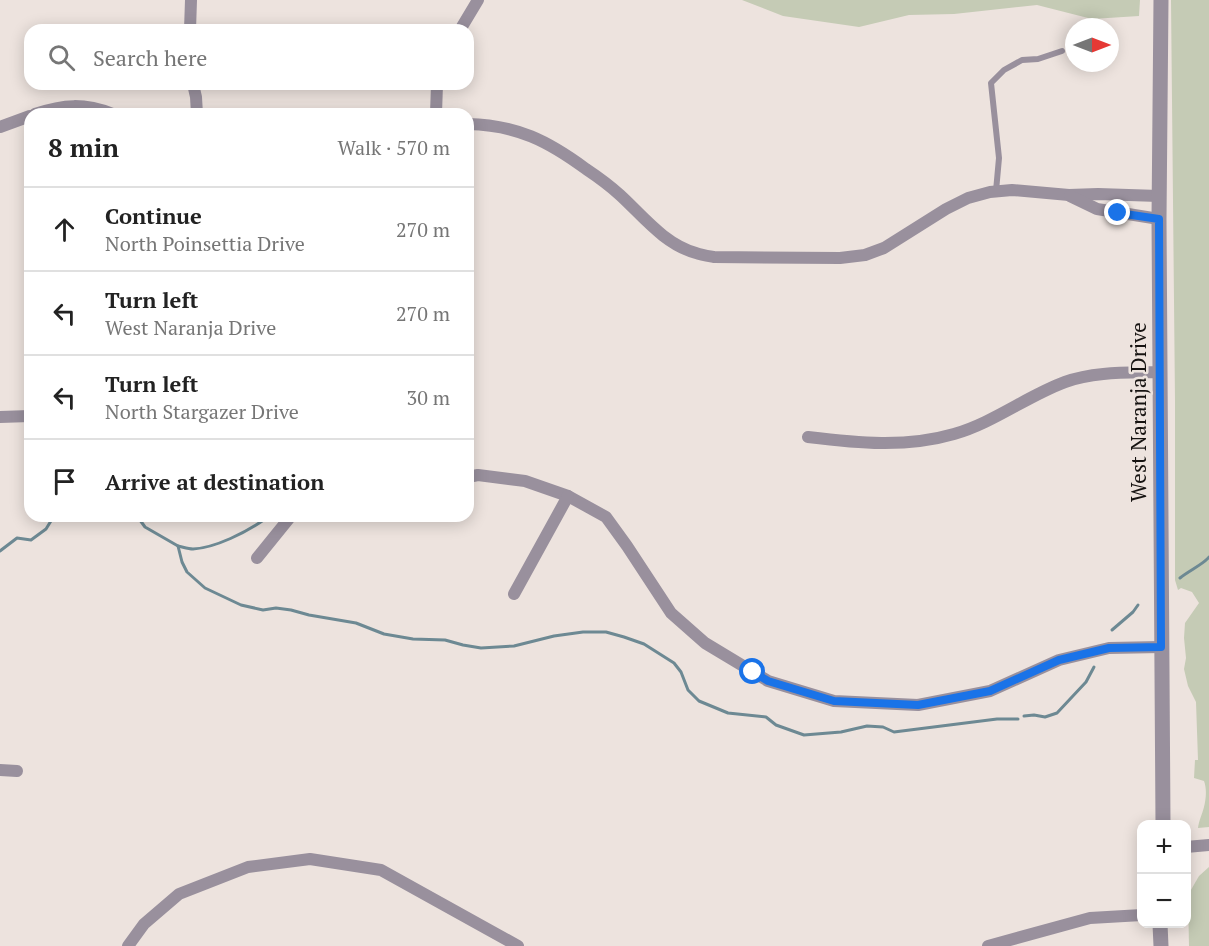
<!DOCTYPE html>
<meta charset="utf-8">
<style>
:root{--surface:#fff;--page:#f2f2f2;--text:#222;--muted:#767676;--line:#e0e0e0}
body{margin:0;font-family:"PT Serif",serif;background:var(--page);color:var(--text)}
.controls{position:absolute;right:18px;bottom:18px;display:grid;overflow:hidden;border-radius:12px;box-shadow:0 3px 15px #0003}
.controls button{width:54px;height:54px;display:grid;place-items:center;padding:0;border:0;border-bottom:2px solid var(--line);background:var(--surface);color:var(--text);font:30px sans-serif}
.compass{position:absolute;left:1065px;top:18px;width:54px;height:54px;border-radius:50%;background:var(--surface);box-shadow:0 3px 15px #0003;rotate:90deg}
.stop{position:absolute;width:18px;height:18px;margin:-14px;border:4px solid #1a73e8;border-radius:50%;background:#fff}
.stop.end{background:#1a73e8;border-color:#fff;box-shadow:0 2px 6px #0008}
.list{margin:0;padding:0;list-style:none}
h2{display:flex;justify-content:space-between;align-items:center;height:78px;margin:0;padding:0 24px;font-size:26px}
h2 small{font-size:20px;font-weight:400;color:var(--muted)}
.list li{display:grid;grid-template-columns:39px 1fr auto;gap:18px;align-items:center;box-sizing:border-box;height:84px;padding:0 24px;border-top:2px solid var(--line)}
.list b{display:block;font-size:22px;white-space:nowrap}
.list p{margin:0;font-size:20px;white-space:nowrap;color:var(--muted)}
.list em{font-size:20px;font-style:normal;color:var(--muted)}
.icon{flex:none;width:33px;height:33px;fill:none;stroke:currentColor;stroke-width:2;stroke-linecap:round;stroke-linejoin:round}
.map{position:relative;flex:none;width:1209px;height:946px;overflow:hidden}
.search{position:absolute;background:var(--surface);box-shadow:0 3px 15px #0003;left:24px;top:24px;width:450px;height:66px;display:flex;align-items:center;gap:15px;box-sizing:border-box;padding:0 21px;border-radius:18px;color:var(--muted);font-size:22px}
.panel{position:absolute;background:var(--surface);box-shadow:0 3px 15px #0003;left:24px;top:108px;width:450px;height:414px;border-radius:18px}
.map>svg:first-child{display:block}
</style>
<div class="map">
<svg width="1209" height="946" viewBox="0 0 1209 946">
<rect width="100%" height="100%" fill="#ede3de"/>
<g fill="#c5cbb5">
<polygon points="742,0 1140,0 1139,16 1092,19 1037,5 954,14 909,15 859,27 783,16"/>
<path d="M1171 0H1209V827L1198 828C1199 820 1202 815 1204 807 1206 799 1207 789 1204 781L1194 778 1195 760H1198L1196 702 1188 686 1184 669 1186 658 1184 638 1185 623 1199 603 1192 592 1181 588 1178 590 1175 580V401Z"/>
<polygon points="1209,867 1209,946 1189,946 1188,895 1199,876"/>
</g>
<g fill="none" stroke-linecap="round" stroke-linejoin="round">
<g stroke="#6d8993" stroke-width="3">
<polyline points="137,516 145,527 178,546 182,562 187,572 205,588 241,605 263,610 276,608 291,610 309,615 356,623 384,634 413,639 445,640 463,645 481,648 514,646 554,636 583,632 606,632 624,637 644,644 674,663 681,672 688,690 699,701 728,713 766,717 776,725 804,735 841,732 867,726 883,727 894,732 997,719 1018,719"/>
<path d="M178 546C183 547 188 549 193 549 215 548 247 532 265 519"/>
<polyline points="0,551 17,538 31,540 46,529 54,516"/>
<path d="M1180 578C1188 571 1204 564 1209 557"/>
<polyline points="1112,630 1133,612 1138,605"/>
<polyline points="1024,716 1034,715 1045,717 1057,713 1086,682 1094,667"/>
</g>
<polyline stroke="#99909d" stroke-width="6" points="996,191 999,158 991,83 1004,70 1022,60 1038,59 1062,51"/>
<g stroke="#99909d" stroke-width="12">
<polyline points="190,30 191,0"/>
<polyline points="460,30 478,0"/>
<polyline points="193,84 196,97 197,114"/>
<path d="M35 114C64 104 84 103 113 114"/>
<polyline points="436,114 437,84"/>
<path d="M468 124C517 125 548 141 586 169 598 177 609 185 620 195 643 216 664 244 696 253 701 255 708 256 714 257L840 258 865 255 884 248 946 209 968 198 990 192 1012 190 1069 195 1098 194 1159 196"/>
<polyline points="0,127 30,116"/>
<polyline points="1070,196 1097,209 1159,219"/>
<polyline points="0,417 30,416"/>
<path d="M808 437C857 443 906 448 954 434 993 423 1027 396 1065 382 1095 371 1130 373 1161 372"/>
<polyline points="468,477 478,475 525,481 568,496 606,517 627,546 671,613 705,643 768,681 834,701 918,705 990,691 1059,660 1109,648 1161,647"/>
<polyline points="257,558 291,516"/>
<polyline points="514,594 568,496"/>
<polyline points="0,770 17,771"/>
<polyline points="1186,847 1209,845"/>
<polyline points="128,946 144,924 179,894 248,867 310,859 381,870 518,946"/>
<polyline points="988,946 1090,918 1142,915"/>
</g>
<g stroke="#99909d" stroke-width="15">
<polyline points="1161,0 1159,219 1163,824"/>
<polyline points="1160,924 1161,946"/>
</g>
</g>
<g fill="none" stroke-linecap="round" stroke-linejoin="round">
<polyline stroke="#1a73e8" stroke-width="8" points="753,672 768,681 834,701 918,705 990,691 1059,660 1109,648 1161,647 1159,219 1118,213"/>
</g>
<g text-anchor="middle" stroke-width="5" stroke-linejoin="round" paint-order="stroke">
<g font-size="21" fill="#161311" stroke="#ede3de">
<text transform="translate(1139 412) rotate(-90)" y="7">West Naranja Drive</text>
</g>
</g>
</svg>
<div class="controls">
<button>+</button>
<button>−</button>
</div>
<svg class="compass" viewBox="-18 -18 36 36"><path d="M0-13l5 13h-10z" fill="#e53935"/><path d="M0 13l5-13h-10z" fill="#767676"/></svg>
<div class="stop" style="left:753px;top:672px"></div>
<div class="stop end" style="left:1118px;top:213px"></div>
<div class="search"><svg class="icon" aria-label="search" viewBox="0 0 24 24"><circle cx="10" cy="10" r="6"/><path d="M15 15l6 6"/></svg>Search here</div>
<section class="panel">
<h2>8 min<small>Walk · 570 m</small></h2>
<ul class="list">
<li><svg class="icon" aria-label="ahead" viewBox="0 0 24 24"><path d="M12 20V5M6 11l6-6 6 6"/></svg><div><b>Continue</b><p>North Poinsettia Drive</p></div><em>270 m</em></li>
<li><svg class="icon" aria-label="left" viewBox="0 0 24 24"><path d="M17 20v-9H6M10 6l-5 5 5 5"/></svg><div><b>Turn left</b><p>West Naranja Drive</p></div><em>270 m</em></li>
<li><svg class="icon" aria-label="left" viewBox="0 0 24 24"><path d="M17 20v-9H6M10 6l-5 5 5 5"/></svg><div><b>Turn left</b><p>North Stargazer Drive</p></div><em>30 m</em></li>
<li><svg class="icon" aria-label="arrive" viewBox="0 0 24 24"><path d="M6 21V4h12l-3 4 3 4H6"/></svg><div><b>Arrive at destination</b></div></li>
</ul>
</section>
</div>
